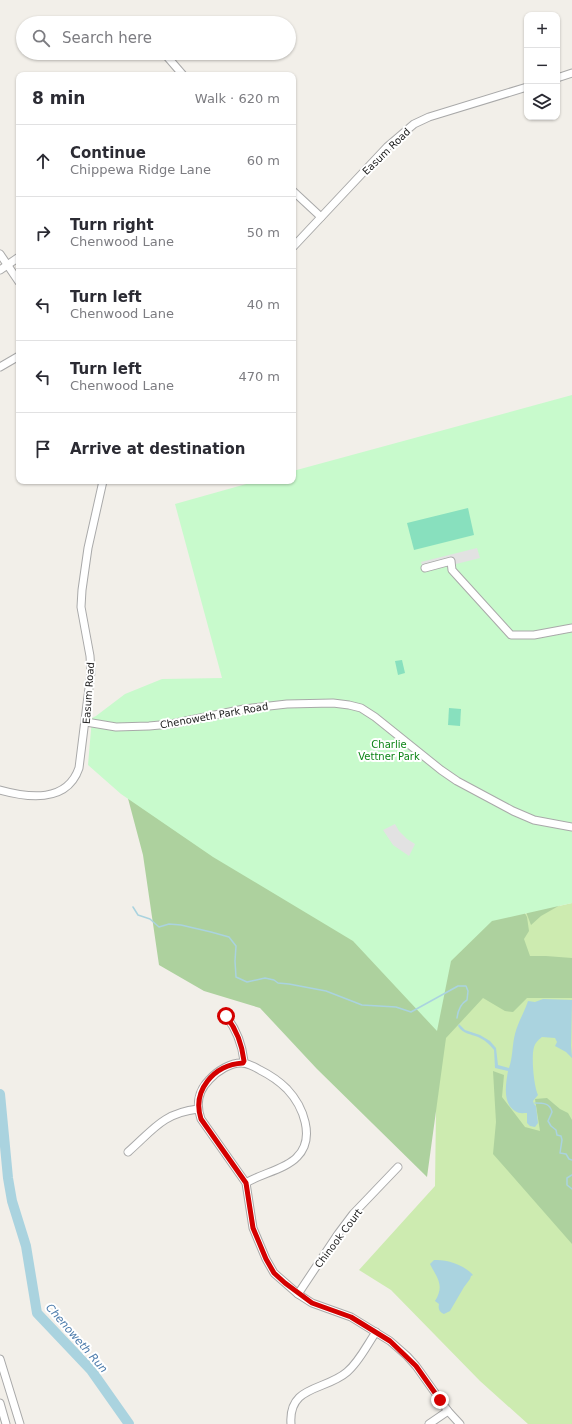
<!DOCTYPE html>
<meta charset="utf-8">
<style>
:root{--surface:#fff;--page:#f2f2f3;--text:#2b2b33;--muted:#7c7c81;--line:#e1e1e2}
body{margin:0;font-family:"DejaVu Sans",sans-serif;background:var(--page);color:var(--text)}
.controls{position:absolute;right:12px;top:12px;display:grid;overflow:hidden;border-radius:8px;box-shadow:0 1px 3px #0004}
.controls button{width:36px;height:36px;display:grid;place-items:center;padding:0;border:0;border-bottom:1px solid var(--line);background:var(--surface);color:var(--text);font:20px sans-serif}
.stop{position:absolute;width:12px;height:12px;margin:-9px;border:3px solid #d40000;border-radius:50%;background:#fff}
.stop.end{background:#d40000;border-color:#fff;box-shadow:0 1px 4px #0008}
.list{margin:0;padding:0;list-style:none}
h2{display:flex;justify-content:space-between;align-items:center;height:52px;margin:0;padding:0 16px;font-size:17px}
h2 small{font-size:13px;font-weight:400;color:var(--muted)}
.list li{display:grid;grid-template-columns:26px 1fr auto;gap:12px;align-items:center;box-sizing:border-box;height:72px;padding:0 16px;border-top:1px solid var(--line)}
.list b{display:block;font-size:15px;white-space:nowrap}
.list p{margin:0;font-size:13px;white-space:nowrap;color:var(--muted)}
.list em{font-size:13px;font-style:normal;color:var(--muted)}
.icon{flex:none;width:22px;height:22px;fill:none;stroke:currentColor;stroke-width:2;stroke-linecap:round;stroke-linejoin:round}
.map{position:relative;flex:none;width:572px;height:1424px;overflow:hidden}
.search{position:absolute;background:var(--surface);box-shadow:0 1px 3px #0004;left:16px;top:16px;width:280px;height:44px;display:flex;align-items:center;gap:10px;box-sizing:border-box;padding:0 14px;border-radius:22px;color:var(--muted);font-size:15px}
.panel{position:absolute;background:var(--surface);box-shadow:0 1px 3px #0004;left:16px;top:72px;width:280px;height:412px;border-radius:8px}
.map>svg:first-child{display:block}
</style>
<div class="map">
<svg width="572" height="1424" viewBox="0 0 572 1424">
<rect width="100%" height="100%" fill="#f2efe9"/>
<polygon fill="#cdebb0" points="572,903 572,1424 528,1424 480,1381 391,1290 359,1270 435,1186 437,1031 492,921"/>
<g fill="#add19e">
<polygon points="121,772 510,887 527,917 529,931 524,939 530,956 546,956 572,958 572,998 527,998 513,1012 505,1011 483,998 446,1038 427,1177 317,1069 260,1008 204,991 159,965 143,855"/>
<polygon points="569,900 541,916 531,925 523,904"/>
<polygon points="493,1071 504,1075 502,1097 525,1127 540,1131 535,1099 547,1098 560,1109 568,1113 572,1120 572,1244 493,1154 496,1122"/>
</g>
<polygon fill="#c8facc" points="572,395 572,903 492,921 451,961 437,1031 353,941 213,857 121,794 88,765 92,718 96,716 125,694 162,679 222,678 175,504 257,481 293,481 293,471"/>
<g fill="#88e0be">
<polygon points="468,508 474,535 414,550 407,523"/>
<polygon points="402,660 405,673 398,675 395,661"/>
<polygon points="449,708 461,709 460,726 448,725"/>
</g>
<g fill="#e2e2e2">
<polygon points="477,548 480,558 424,572 421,562"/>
<polygon points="395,824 399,831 407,839 415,844 409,856 393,845 383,830"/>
</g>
<g fill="#aad3df">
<path d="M543 999 572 1000 571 1046 572 1058 566 1052 555 1046 557 1042 555 1038 542 1037C538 1040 535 1043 534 1047 531 1057 534 1087 538 1095L533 1101 534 1104 536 1106 538 1123 535 1127 530 1126 527 1123V1113C523 1113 519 1114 515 1111 502 1103 506 1083 508 1071L495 1068 494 1050C489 1044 485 1040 478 1037 471 1034 463 1034 458 1026L459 1024 465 1030 480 1035 490 1041 496 1048 498 1065 509 1068C513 1057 512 1045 515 1034 518 1022 524 1013 528 1001L535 1002Z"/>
<path d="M434 1260C446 1259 465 1265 473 1275L471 1276 470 1279 464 1287 450 1311 444 1314C439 1312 438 1309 439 1304L435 1301C445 1285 437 1278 430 1264Z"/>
</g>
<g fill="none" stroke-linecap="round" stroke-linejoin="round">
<g stroke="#aad3df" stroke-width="1.5">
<path d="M133 907 138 915 150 919 159 927 169 924 181 925 211 932 229 937 236 946 235 961 236 977 247 982 265 978 274 980 278 983 289 984 326 991 362 1005 396 1007 411 1012 458 986H466L468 991 467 1000C460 1004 458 1010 457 1018"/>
<path d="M535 1103C543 1103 550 1103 552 1112L548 1121 551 1126 556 1130 557 1135 561 1136 562 1140 560 1153 566 1154 569 1159 572 1160"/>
<polyline points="572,1175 567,1178 567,1185 572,1189"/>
</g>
<polyline stroke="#aad3df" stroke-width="10" points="0,1094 8,1178 12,1201 26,1246 37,1313 91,1370 129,1424"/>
<g stroke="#a9a9a9" stroke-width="9">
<g id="minor">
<polyline points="164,53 183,75"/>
<polyline points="557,78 572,73"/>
<polyline points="293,191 321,217"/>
<polyline points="293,247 387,147 414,124 429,117 527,87"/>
<polyline points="0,254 19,282"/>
<polyline points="0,270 19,257"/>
<polyline points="0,367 19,356"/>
<polyline points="425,568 451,561 452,570 511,635 534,635 572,628"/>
<polyline points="86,722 116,727 149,726 171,724 244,709 287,704 333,703 349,705 361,708 375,717 441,770 457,781 513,811 534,820 572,827"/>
<path d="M0 790C29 798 67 803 79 768L91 672 90 656 81 607 82 590 88 548 103 481"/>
<path d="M226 1016C237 1030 242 1044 244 1061L243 1063"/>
<path d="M128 1152C153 1130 163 1113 198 1109"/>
<path d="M246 1183C260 1174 286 1169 297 1157 316 1138 303 1106 287 1089 279 1081 270 1075 260 1070 255 1067 250 1064 243 1063 231 1062 217 1071 209 1080 198 1091 196 1105 201 1119L246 1183 253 1228 266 1259 274 1273 298 1294 312 1303 351 1317 390 1341 407 1356 416 1366 448 1411 460 1424"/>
<polyline points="298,1294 338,1234 353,1214 398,1167"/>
<polyline points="0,1359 20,1424"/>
<polyline points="0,1403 6,1424"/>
<path d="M291 1424C288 1385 325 1391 347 1372 359 1362 367 1345 376 1332"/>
<polyline points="429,1424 448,1411"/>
</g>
</g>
<use href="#minor" stroke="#fff" stroke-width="7"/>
</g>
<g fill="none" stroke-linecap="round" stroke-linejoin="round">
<path stroke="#d40000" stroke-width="5" d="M226 1016C237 1030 242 1044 244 1061L243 1063C213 1065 192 1091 201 1119L246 1183 253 1228 266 1259 274 1273 285 1283 312 1303 351 1317 390 1341 416 1366 440 1400"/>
</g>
<g text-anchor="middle" stroke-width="4" stroke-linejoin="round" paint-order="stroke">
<g font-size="10" fill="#222" stroke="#fff">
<text transform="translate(386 151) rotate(-44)" y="4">Easum Road</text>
<text transform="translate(88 693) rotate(-86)" y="4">Easum Road</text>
<text transform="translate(214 715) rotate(-10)" y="4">Chenoweth Park Road</text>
<text transform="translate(338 1238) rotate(-53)" y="4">Chinook Court</text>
</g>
<g font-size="10" fill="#0c8416" stroke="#fff">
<text x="389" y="748">Charlie<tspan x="389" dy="12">Vettner Park</tspan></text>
</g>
<g font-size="11" font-style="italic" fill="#4a7aab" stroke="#fff">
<text transform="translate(77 1338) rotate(49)" y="4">Chenoweth Run</text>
</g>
</g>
</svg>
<div class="controls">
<button>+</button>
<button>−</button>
<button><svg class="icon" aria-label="layers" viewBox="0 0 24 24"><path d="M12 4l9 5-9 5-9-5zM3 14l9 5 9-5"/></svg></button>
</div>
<div class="stop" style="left:226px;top:1016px"></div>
<div class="stop end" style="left:440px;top:1400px"></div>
<div class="search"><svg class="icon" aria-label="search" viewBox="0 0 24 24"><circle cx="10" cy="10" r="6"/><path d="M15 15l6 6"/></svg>Search here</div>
<section class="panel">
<h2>8 min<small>Walk · 620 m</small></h2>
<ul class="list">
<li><svg class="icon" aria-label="ahead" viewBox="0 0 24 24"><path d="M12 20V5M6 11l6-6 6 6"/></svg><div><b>Continue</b><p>Chippewa Ridge Lane</p></div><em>60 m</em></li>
<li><svg class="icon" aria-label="right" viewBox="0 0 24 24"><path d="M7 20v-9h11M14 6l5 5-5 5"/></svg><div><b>Turn right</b><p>Chenwood Lane</p></div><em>50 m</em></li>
<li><svg class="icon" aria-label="left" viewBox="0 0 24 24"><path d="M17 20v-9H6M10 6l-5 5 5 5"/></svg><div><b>Turn left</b><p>Chenwood Lane</p></div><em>40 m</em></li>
<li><svg class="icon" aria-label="left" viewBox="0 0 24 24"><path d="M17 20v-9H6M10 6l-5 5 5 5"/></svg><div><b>Turn left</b><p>Chenwood Lane</p></div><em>470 m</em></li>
<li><svg class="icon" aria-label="arrive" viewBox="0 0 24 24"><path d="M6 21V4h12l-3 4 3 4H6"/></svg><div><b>Arrive at destination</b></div></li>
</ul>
</section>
</div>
